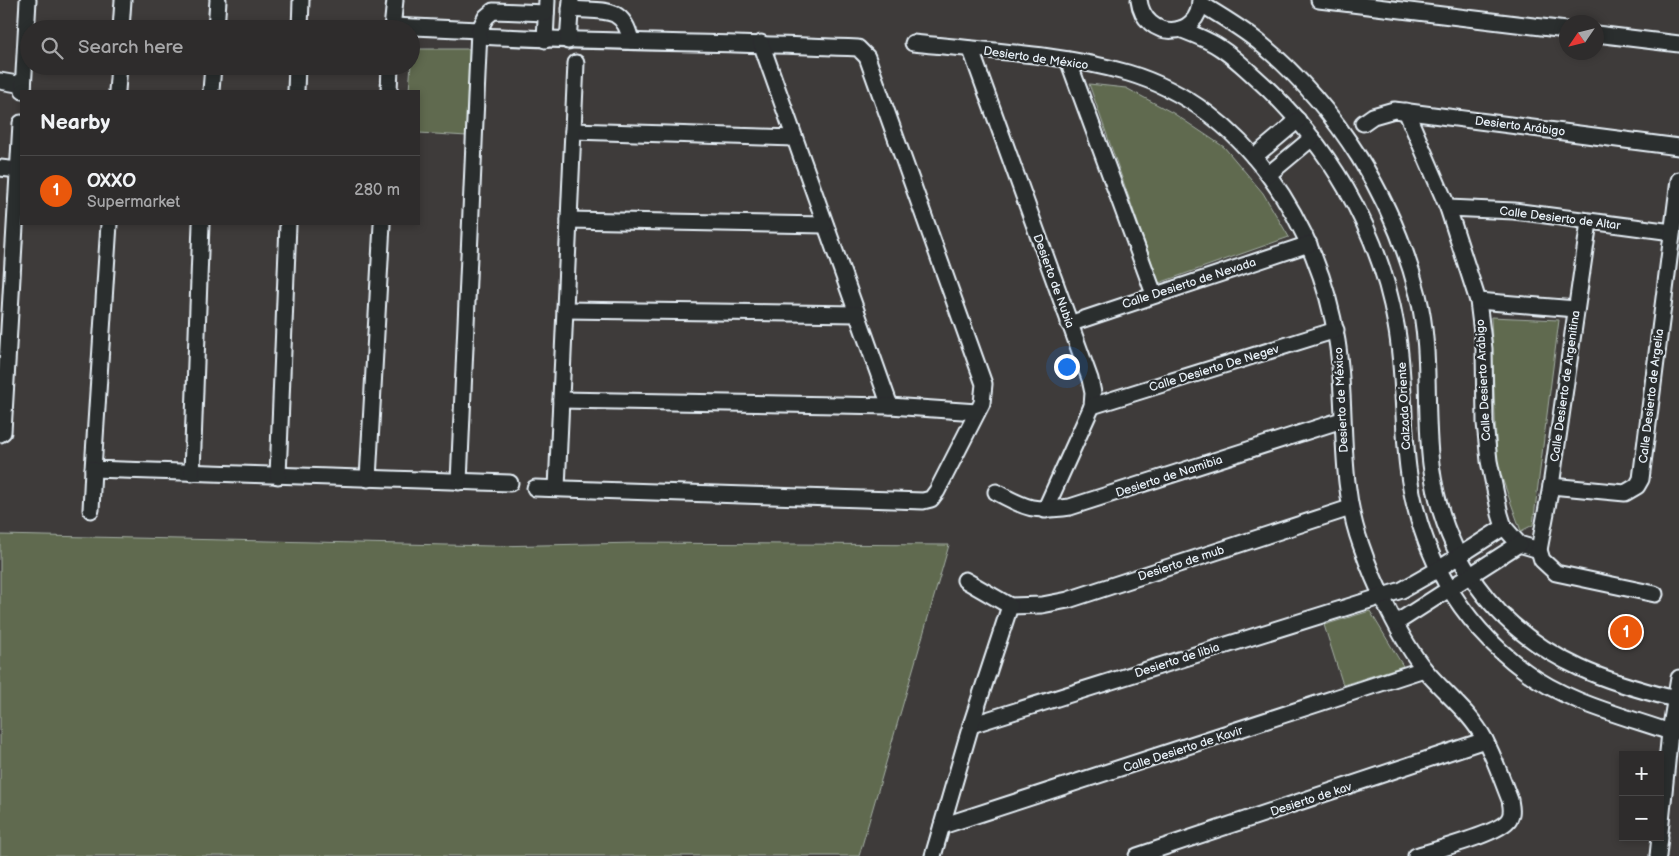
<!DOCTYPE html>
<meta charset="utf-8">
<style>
:root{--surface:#2e2c2c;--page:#363434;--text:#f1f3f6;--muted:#a7a7a9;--line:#494848;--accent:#ea580c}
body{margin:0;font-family:"Balsamiq Sans",sans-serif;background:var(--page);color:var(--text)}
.controls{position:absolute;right:15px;bottom:15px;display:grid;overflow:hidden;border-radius:0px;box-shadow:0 2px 8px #0003}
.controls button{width:45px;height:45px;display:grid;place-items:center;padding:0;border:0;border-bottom:1px solid var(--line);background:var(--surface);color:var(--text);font:25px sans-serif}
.compass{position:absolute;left:1559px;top:15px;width:45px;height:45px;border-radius:50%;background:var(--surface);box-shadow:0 2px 8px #0003;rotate:235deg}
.you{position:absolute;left:1066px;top:366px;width:18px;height:18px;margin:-12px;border:4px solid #fff;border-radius:50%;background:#1a73e8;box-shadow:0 0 0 8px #1a73e833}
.badge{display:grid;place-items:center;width:32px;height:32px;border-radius:50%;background:var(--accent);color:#fff;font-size:16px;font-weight:700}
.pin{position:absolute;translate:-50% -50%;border:2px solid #fff;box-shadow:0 1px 5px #0006}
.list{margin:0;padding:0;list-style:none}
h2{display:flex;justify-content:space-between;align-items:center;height:65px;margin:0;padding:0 20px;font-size:21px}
h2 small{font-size:16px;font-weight:400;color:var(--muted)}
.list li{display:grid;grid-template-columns:32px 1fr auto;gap:15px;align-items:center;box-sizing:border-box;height:70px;padding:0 20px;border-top:1px solid var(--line)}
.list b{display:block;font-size:19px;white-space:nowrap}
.list p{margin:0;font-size:16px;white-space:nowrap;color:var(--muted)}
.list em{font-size:16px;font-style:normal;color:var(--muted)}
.icon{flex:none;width:28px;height:28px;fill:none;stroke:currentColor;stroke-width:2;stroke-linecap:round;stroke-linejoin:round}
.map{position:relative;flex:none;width:1679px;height:856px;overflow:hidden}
.search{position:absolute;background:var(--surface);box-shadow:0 2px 8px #0003;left:20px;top:20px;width:400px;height:55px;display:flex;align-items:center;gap:12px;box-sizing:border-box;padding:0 18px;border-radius:28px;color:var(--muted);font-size:19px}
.panel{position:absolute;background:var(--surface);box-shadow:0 2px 8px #0003;left:20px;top:90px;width:400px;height:135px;border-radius:0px}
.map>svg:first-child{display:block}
</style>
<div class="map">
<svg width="1679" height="856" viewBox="0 0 1679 856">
<rect width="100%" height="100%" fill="#3e3b3a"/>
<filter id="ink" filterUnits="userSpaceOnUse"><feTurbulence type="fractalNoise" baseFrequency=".02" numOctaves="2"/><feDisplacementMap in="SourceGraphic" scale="10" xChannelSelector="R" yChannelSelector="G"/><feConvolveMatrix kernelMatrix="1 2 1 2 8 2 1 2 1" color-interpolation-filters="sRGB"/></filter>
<g filter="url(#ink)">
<g fill="#606a50" stroke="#a4aea4">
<polygon points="412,49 472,49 467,136 419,133 419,91 409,91"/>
<polygon points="1089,84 1126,88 1173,113 1224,147 1263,193 1289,237 1159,283"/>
<polygon points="1491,317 1559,320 1533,525 1521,531 1497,464"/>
<polygon points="0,535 492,546 638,543 949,545 859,856 0,856"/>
<polygon points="1370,611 1403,666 1343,685 1324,625"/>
</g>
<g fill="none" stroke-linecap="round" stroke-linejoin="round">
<g stroke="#e8f1f8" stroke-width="19">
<g id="minor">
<path d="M1139 0C1144 41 1200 40 1200 0"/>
<polyline points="1319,0 1566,30"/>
<path d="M1200 3C1220 16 1242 28 1261 44 1337 107 1394 199 1418 295 1432 351 1424 407 1431 464 1443 557 1493 628 1580 668 1610 682 1643 691 1675 699"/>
<path d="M570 9C602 12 623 4 631 41"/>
<polyline points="393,26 479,30"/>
<polyline points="121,29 123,0"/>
<polyline points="216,29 218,0"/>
<polyline points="300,29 301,0"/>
<polyline points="392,29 395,0"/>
<path d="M1180 29C1190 33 1201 37 1210 42 1226 50 1241 64 1254 76 1327 141 1379 228 1396 325 1405 372 1402 420 1408 468 1418 550 1458 621 1525 671 1566 702 1621 715 1670 732"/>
<polyline points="1596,34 1679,44"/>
<path d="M480 36C606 43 732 42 858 48L867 57 984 384 982 403 937 491 931 499 923 501 535 488"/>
<polyline points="545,40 547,0"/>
<polyline points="568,41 571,0"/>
<polyline points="761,43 890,406"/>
<path d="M913 43C984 51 1059 53 1128 73 1245 108 1319 225 1337 341 1348 409 1337 479 1361 545 1374 583 1400 639 1425 670 1445 694 1470 712 1485 740 1495 759 1502 780 1510 800 1511 806 1513 813 1509 819 1501 833 1435 850 1416 856"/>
<polyline points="971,50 1090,379 1093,393 1092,406 1045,510"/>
<polyline points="1068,60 1154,294"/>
<polyline points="0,81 23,85"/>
<polyline points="23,91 28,0"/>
<polyline points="117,91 119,66"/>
<polyline points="211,91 213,66"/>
<polyline points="296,91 297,66"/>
<polyline points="389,91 390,66"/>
<polyline points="1406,111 1448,208 1478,301 1484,349 1485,423 1489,461 1500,514 1504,527 1519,544 1539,550"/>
<polyline points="1363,123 1373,116 1394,110 1679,147"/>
<polyline points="573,131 794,138"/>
<polyline points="1254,157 1298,120"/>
<polyline points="0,168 19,170"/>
<polyline points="1269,174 1312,138"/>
<polyline points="1448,208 1514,211 1672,232"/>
<polyline points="569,220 825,225"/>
<polyline points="1589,222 1551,486 1539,550 1542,560 1556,573 1655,594"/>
<polyline points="109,224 93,469 510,483"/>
<polyline points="1478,301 1576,309"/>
<polyline points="565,310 857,314"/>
<polyline points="1069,324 1309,244"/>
<polyline points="561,400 890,406 977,412"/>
<polyline points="1092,406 1336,330"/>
<polyline points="0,434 3,432 21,123"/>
<polyline points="192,473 201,224"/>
<polyline points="278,476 288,224"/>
<polyline points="368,479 382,224"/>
<polyline points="459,482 479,30 486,17 493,11 546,13"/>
<polyline points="1551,486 1625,493 1637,486 1641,479 1679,180"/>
<polyline points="557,488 576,63"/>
<path d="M996 492C1027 509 1034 512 1070 507L1342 420"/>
<polyline points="91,510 93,469"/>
<polyline points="965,580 1010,606 1042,605 1068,600 1350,508"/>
<polyline points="1396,623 1519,544"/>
<polyline points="971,725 1402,590 1437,570 1504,527"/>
<polyline points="942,826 1424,669"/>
<polyline points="1660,832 1670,732 1679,678"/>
<polyline points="933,856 971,725 1010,606"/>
<polyline points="1137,856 1485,740"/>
<polyline points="1658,856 1660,837"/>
</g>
</g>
<use href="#minor" stroke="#2a2d2e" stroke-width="15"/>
</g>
</g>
<g text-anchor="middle" stroke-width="4.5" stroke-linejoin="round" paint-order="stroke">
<g font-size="12" fill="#e8f1f8" stroke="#2a2d2e">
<text transform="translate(1036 58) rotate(8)" y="4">Desierto de México</text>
<text transform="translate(1520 126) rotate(7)" y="4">Desierto Arábigo</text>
<text transform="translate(1560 218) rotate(7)" y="4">Calle Desierto de Altar</text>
<text transform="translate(1054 281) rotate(70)" y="4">Desierto de Nubia</text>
<text transform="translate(1189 283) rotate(-18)" y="4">Calle Desierto de Nevada</text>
<text transform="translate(1214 368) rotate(-17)" y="4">Calle Desierto De Negev</text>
<text transform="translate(1483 380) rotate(-93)" y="4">Calle Desierto Arábigo</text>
<text transform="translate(1565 386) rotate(-82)" y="4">Calle Desierto de Argenitina</text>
<text transform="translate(1651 396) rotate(-83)" y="4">Calle Desierto de Argelia</text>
<text transform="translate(1341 400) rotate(-93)" y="4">Desierto de México</text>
<text transform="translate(1404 406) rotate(-93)" y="4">Calzada Oriente</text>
<text transform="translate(1169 476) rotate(-18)" y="4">Desierto de Namibia</text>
<text transform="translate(1181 563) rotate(-18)" y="4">Desierto de mub</text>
<text transform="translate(1177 660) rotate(-18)" y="4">Desierto de libia</text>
<text transform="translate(1183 749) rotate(-18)" y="4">Calle Desierto de Kavir</text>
<text transform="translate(1311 799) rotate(-18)" y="4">Desierto de kav</text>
</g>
</g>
</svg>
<div class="controls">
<button>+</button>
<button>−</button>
</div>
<svg class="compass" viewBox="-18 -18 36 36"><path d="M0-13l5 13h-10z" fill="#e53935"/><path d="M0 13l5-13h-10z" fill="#a7a7a9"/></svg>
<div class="you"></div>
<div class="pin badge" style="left:1626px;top:632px">1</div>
<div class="search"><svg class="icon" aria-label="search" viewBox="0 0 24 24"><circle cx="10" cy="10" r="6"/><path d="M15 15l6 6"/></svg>Search here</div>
<section class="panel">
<h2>Nearby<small></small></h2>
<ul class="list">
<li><span class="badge">1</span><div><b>OXXO</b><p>Supermarket</p></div><em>280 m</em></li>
</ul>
</section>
</div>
